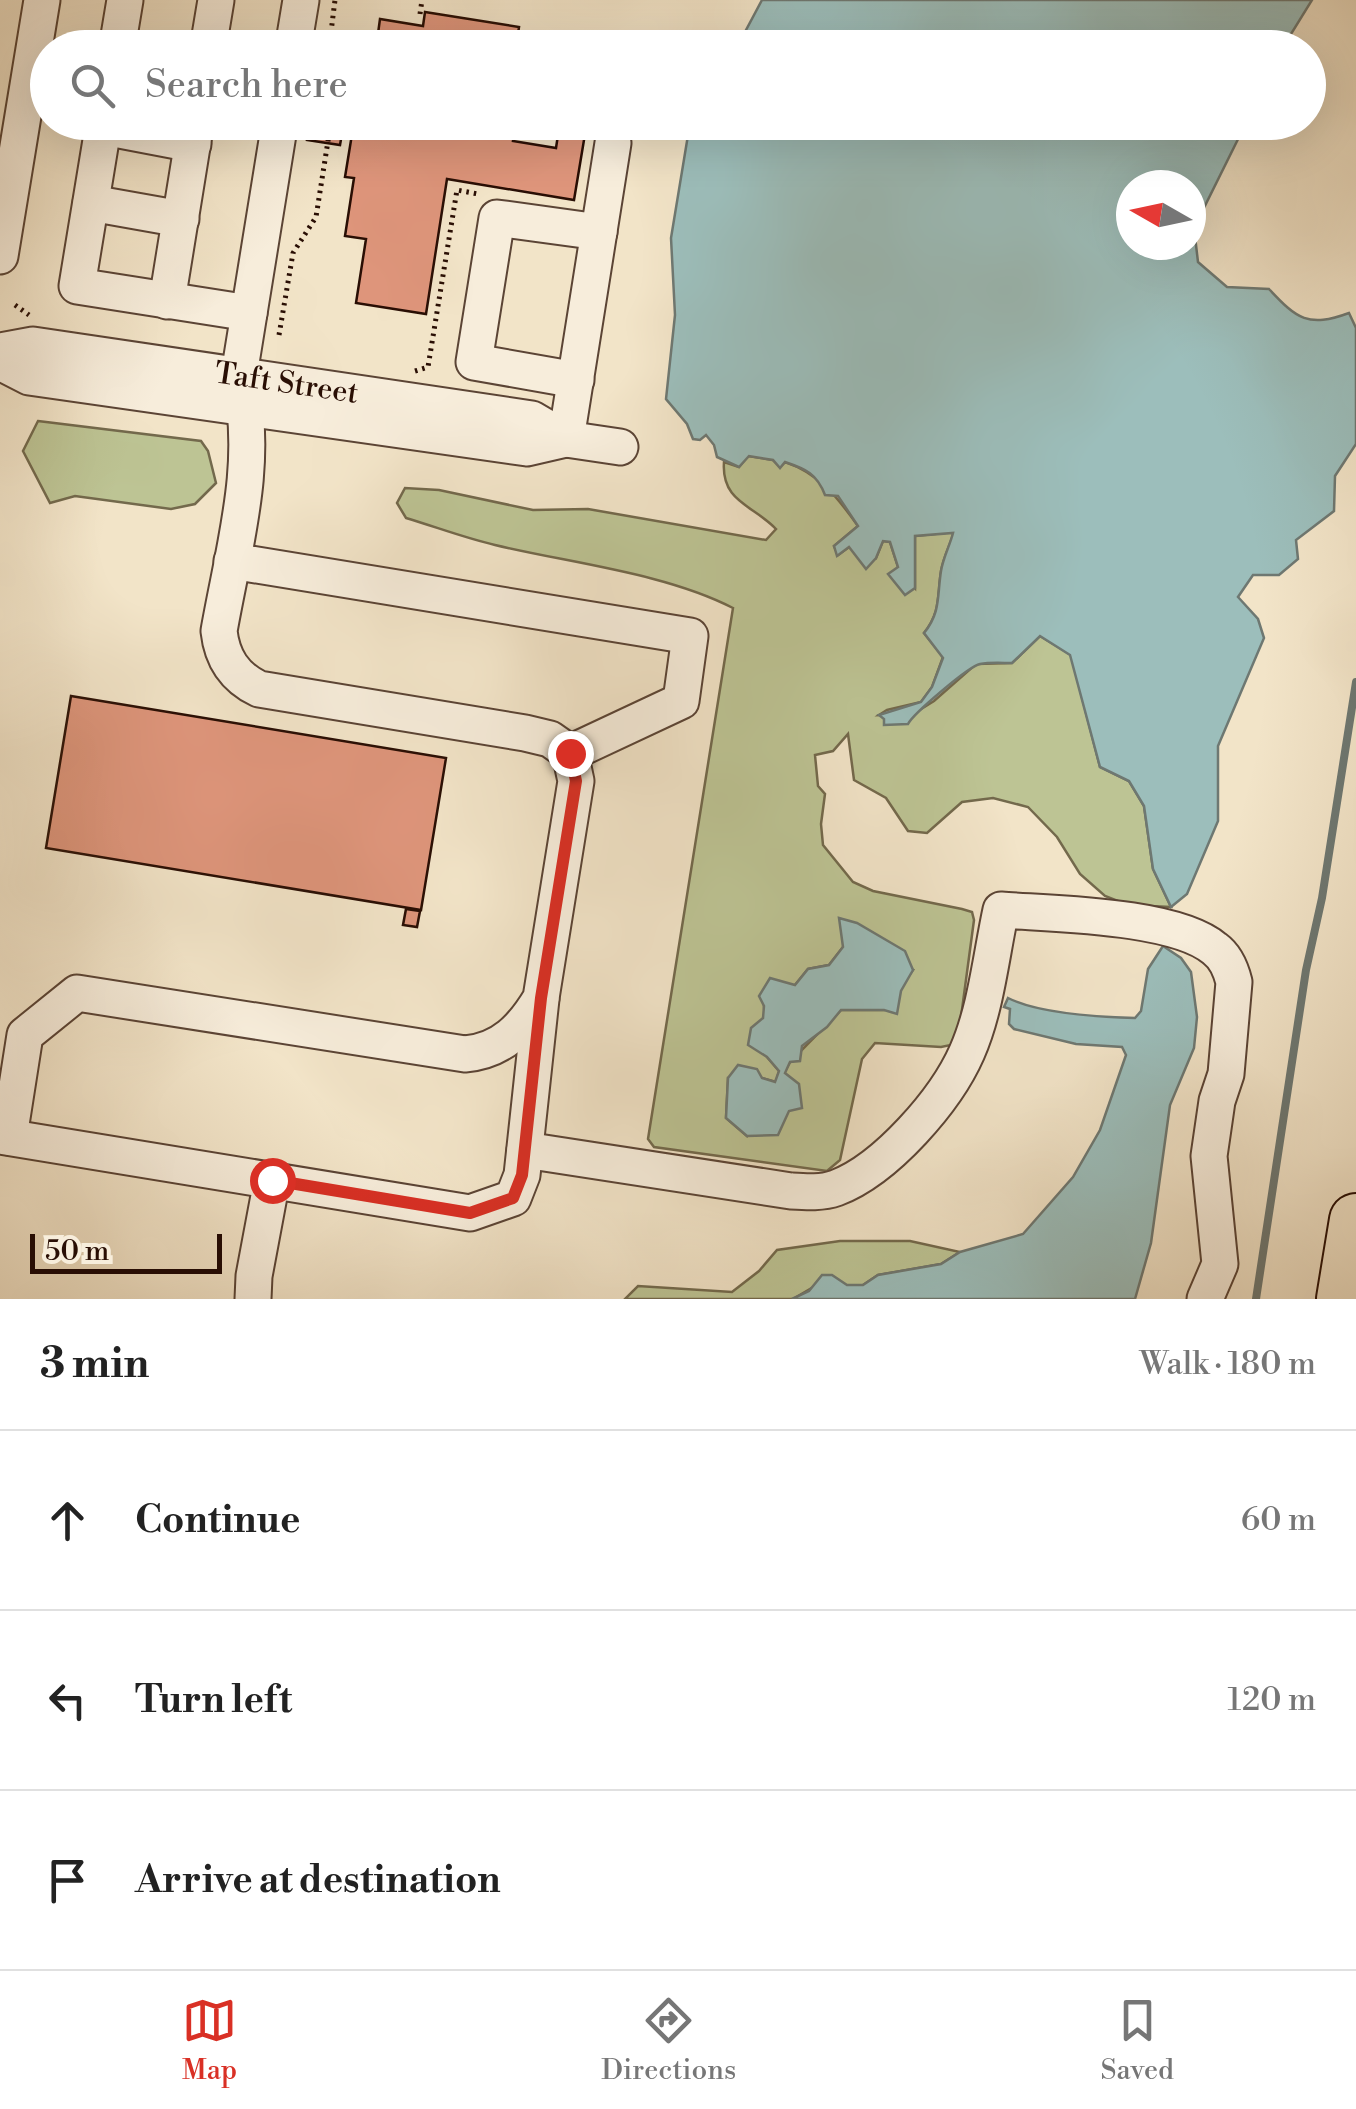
<!DOCTYPE html>
<meta charset="utf-8">
<style>
:root{--surface:#fff;--page:#f6f6f6;--text:#222;--muted:#767676;--line:#e0e0e0;--accent:#d93025}
body{margin:0;font-family:"Libre Bodoni",serif;background:var(--page);color:var(--text)}
.compass{position:absolute;left:1116px;top:170px;width:90px;height:90px;border-radius:50%;background:var(--surface);box-shadow:0 10px 40px #0002;rotate:279deg}
.scale{position:absolute;left:30px;bottom:25px;width:192px;box-sizing:border-box;padding-left:10px;border:5px solid #290e04;border-top:0;font-size:28px;line-height:35px;white-space:nowrap;color:#290e04;-webkit-text-stroke:8px #f7eddb;paint-order:stroke}
.stop{position:absolute;width:30px;height:30px;margin:-22px;border:8px solid #d93025;border-radius:50%;background:#fff}
.stop.end{background:#d93025;border-color:#fff;box-shadow:0 2px 10px #0008}
.list{margin:0;padding:0;list-style:none}
h2{display:flex;justify-content:space-between;align-items:center;height:130px;margin:0;padding:0 40px;font-size:42px}
h2 small{font-size:32px;font-weight:400;color:var(--muted)}
.list li{display:grid;grid-template-columns:65px 1fr auto;gap:30px;align-items:center;box-sizing:border-box;height:180px;padding:0 40px;border-top:2px solid var(--line)}
.list b{display:block;font-size:38px;white-space:nowrap}
.list em{font-size:32px;font-style:normal;color:var(--muted)}
.icon{flex:none;width:55px;height:55px;fill:none;stroke:currentColor;stroke-width:2;stroke-linecap:round;stroke-linejoin:round}
.map{position:relative;flex:none;width:1356px;height:1299px;overflow:hidden}
.search{position:absolute;background:var(--surface);box-shadow:0 10px 40px #0002;left:30px;right:30px;top:30px;height:110px;display:flex;align-items:center;gap:25px;box-sizing:border-box;padding:0 35px;border-radius:55px;color:var(--muted);font-size:38px}
.sheet{height:670px;background:var(--surface)}
nav{display:flex;justify-content:space-around;align-items:center;box-sizing:border-box;height:140px;border-top:2px solid var(--line);background:var(--surface);font-size:28px;color:var(--muted)}
nav a{display:grid;justify-items:center;gap:5px}
nav .on{color:var(--accent)}
.map>svg:first-child{display:block}
</style>
<div class="map">
<svg width="1356" height="1299" viewBox="0 0 1356 1299">
<rect width="100%" height="100%" fill="#f2e4c8"/>
<filter id="stains"><feTurbulence type="fractalNoise" baseFrequency=".002" numOctaves="4"/><feColorMatrix values="0 0 0 0 .2 0 0 0 0 .09 0 0 0 0 .02 0 0 0 .5 -.17"/></filter>
<radialGradient id="worn" r=".72"><stop offset=".6" stop-color="#630" stop-opacity="0"/><stop offset="1" stop-color="#630" stop-opacity=".3"/></radialGradient>
<g fill="#bdc494" stroke="#73694c" stroke-width="2.5" fill-rule="evenodd">
<polygon points="38,421 201,441 208,451 216,483 195,504 171,509 75,496 50,503 23,451"/>
<path d="M748 456 773 460 780 467 785 462C819 473 838 498 858 526L834 546 838 555 849 547 876 558 883 541 890 542 898 567 915 588V536L954 532C950 545 943 558 941 571 937 596 941 612 924 633L943 657 932 687 921 702 887 710 879 715 913 714 934 701 976 664 1012 663 1040 636 1071 655 1100 767 1129 781 1144 806 1153 869 1171 907 1128 905 1105 896 1080 874 1057 837 1028 807 993 798 962 802 927 833 908 831 886 798 854 780 848 734 833 751 815 755 818 786 825 794 821 824 823 845 853 882 873 891 962 909 972 912 974 920 959 1032 951 1045 941 1047 875 1043 862 1059 840 1160 827 1171 654 1147 648 1139 733 608C665 573 570 563 495 545 465 538 436 527 406 518L397 503 405 488 439 490 533 510 588 509 766 540 776 529C753 505 721 502 724 462L739 467ZM843 947 913 970 884 1010H841L790 1062 747 1136 726 1118 728 1078H762L776 1082 779 1071 767 1057 764 1006 795 985 808 969 829 965Z"/>
<polygon points="840,1241 910,1241 960,1252 941,1264 878,1275 863,1285 847,1286 832,1276 793,1299 625,1299 638,1286 732,1292 759,1271 777,1250"/>
</g>
<g fill="#9cbebb" stroke="#6e7872" stroke-width="2.5" fill-rule="evenodd">
<polygon points="762,0 1312,0 1283,47 737,47"/>
<path d="M690 123H1246L1194 228 1198 262 1227 287 1269 289C1297 319 1308 328 1349 313L1356 328V444L1335 476 1334 511 1296 540 1298 559 1279 575H1253L1238 597 1258 619 1264 638 1218 746V821L1187 894 1171 907 1153 869 1144 806 1129 781 1100 767 1070 655 1040 636 1012 663C1002 663 990 662 980 664 969 666 913 714 908 724L884 725V719L879 715 921 702 932 687 943 658 924 633C941 612 937 596 941 571 943 558 950 545 953 533L915 536V588L905 595 888 574 898 567 890 542 883 541 876 558 866 569 849 547 837 556 834 546 858 526 838 496 825 495C817 474 806 469 785 462L780 468 773 460 749 456 739 467 717 457 714 445 706 435 700 440 693 439 687 424 666 399 675 315 671 238ZM1191 185V245H1131V185Z"/>
<polygon points="839,918 857,923 905,951 913,970 901,991 897,1014 884,1010 841,1010 827,1027 802,1046 800,1061 790,1062 785,1073 799,1084 802,1108 789,1111 778,1135 747,1136 726,1118 728,1078 738,1065 757,1069 762,1078 775,1082 779,1071 767,1057 748,1045 751,1028 763,1018 764,1006 759,996 770,978 795,985 808,969 829,965 843,947"/>
<path d="M1163 946 1181 958 1191 972 1197 1017 1194 1048 1170 1105 1151 1243 1135 1299H792L809 1291 822 1275H832L847 1285H863L878 1275 941 1264 960 1252 1023 1234 1073 1177 1100 1130 1126 1055 1122 1047 1076 1044 1014 1029 1009 1024 1010 1009 1004 1007 1008 998C1040 1014 1098 1017 1135 1018L1141 1011 1148 969Z"/>
</g>
<g fill="none" stroke-linecap="round" stroke-linejoin="round">
<polyline stroke="#6e7872" stroke-width="8" points="1256,1299 1306,970 1322,898 1356,682"/>
</g>
<g fill="#de957b" stroke="#290e04" stroke-width="2.5">
<polygon points="425,12 519,27 517,41 559,48 376,48 380,19 423,26"/>
<polygon points="310,122 344,122 340,145 307,140"/>
<polygon points="354,122 410,122 409,125 467,134 469,122 516,122 513,141 556,148 560,122 587,122 574,200 447,179 426,314 356,303 366,239 345,236 354,178 345,177"/>
<polygon points="71,696 446,758 421,910 46,848"/>
<polygon points="406,909 420,911 417,927 403,925"/>
</g>
<g fill="none" stroke-linecap="round" stroke-linejoin="round">
<g stroke="#5b4435" stroke-width="39">
<g id="minor">
<polyline points="117,48 125,0"/>
<polyline points="208,48 216,0"/>
<polyline points="293,48 301,0"/>
<polyline points="104,122 77,286 249,313"/>
<polyline points="104,127 193,144"/>
<polyline points="91,203 181,219"/>
<polyline points="0,256 42,0"/>
<polyline points="167,301 196,122"/>
<path id="s1" d="M0 351 33 345 532 419 566 439"/>
<polyline points="0,362 29,377 527,448 566,439 620,447"/>
<polyline points="576,380 474,362 497,218 599,232"/>
<polyline points="566,439 613,143"/>
<polyline points="232,561 690,636 681,701 570,753"/>
<polyline points="0,1136 470,1213 513,1198 522,1175 541,999"/>
<path d="M9 1137 25 1035 77 993 465 1054C502 1051 523 1028 541 998L576 781 570 753 550 739 525 733 259 689C234 677 222 658 219 631 234 546 260 461 239 375L280 122"/>
<path d="M525 1150 791 1191C807 1192 822 1193 836 1188 886 1169 946 1100 967 1052 986 1009 991 956 1001 910 1054 914 1175 915 1215 949 1226 957 1231 970 1234 982L1226 1074 1217 1101 1209 1156 1220 1264 1205 1299"/>
<polyline points="253,1299 254,1276 272,1180"/>
</g>
</g>
<g stroke="#290e04" stroke-width="56">
<polyline id="highway" points="1343,1299 1356,1220"/>
</g>
<g stroke="#290e04" stroke-width="5" stroke-dasharray="2.5 5" stroke-linecap="butt">
<polyline points="420,14 422,0"/>
<polyline points="329,48 335,0"/>
<polyline points="15,305 29,315"/>
<polyline points="279,335 293,253 316,217 331,122"/>
<polyline points="415,371 428,367 457,190 478,194"/>
</g>
<use href="#minor" stroke="#f7eddb" stroke-width="35"/>
<use href="#highway" stroke="#f2e4c8" stroke-width="52"/>
</g>
<g fill="none" stroke-linecap="round" stroke-linejoin="round">
<polyline stroke="#d93025" stroke-width="12" points="272,1180 470,1213 513,1198 522,1175 541,998 576,781 570,753"/>
</g>
<g text-anchor="middle" stroke-width="8" stroke-linejoin="round" paint-order="stroke">
<g font-size="30" fill="#290e04" stroke="#f7eddb">
<text dy="10" stroke="none"><textPath href="#s1" startOffset="290">Taft Street</textPath></text>
</g>
</g>
<rect width="100%" height="100%" filter="url(#stains)"/>
<rect width="100%" height="100%" fill="url(#worn)"/>
</svg>
<svg class="compass" viewBox="-18 -18 36 36"><path d="M0-13l5 13h-10z" fill="#e53935"/><path d="M0 13l5-13h-10z" fill="#767676"/></svg>
<div class="scale">50 m</div>
<div class="stop" style="left:272px;top:1180px"></div>
<div class="stop end" style="left:570px;top:753px"></div>
<div class="search"><svg class="icon" aria-label="search" viewBox="0 0 24 24"><circle cx="10" cy="10" r="6"/><path d="M15 15l6 6"/></svg>Search here</div>
</div>
<section class="sheet">
<h2>3 min<small>Walk · 180 m</small></h2>
<ul class="list">
<li><svg class="icon" aria-label="ahead" viewBox="0 0 24 24"><path d="M12 20V5M6 11l6-6 6 6"/></svg><div><b>Continue</b></div><em>60 m</em></li>
<li><svg class="icon" aria-label="left" viewBox="0 0 24 24"><path d="M17 20v-9H6M10 6l-5 5 5 5"/></svg><div><b>Turn left</b></div><em>120 m</em></li>
<li><svg class="icon" aria-label="arrive" viewBox="0 0 24 24"><path d="M6 21V4h12l-3 4 3 4H6"/></svg><div><b>Arrive at destination</b></div></li>
</ul>
</section>
<nav>
<a class="on"><svg class="icon" aria-label="map" viewBox="0 0 24 24"><path d="M3 6l6-2 6 2 6-2v14l-6 2-6-2-6 2zM9 4v14M15 6v14"/></svg>Map</a>
<a><svg class="icon" aria-label="directions" viewBox="0 0 24 24"><path d="M12 3l9 9-9 9-9-9zM9 14v-3h6M13 9l2 2-2 2"/></svg>Directions</a>
<a><svg class="icon" aria-label="saved" viewBox="0 0 24 24"><path d="M7 4h10v16l-5-4-5 4z"/></svg>Saved</a>
</nav>
